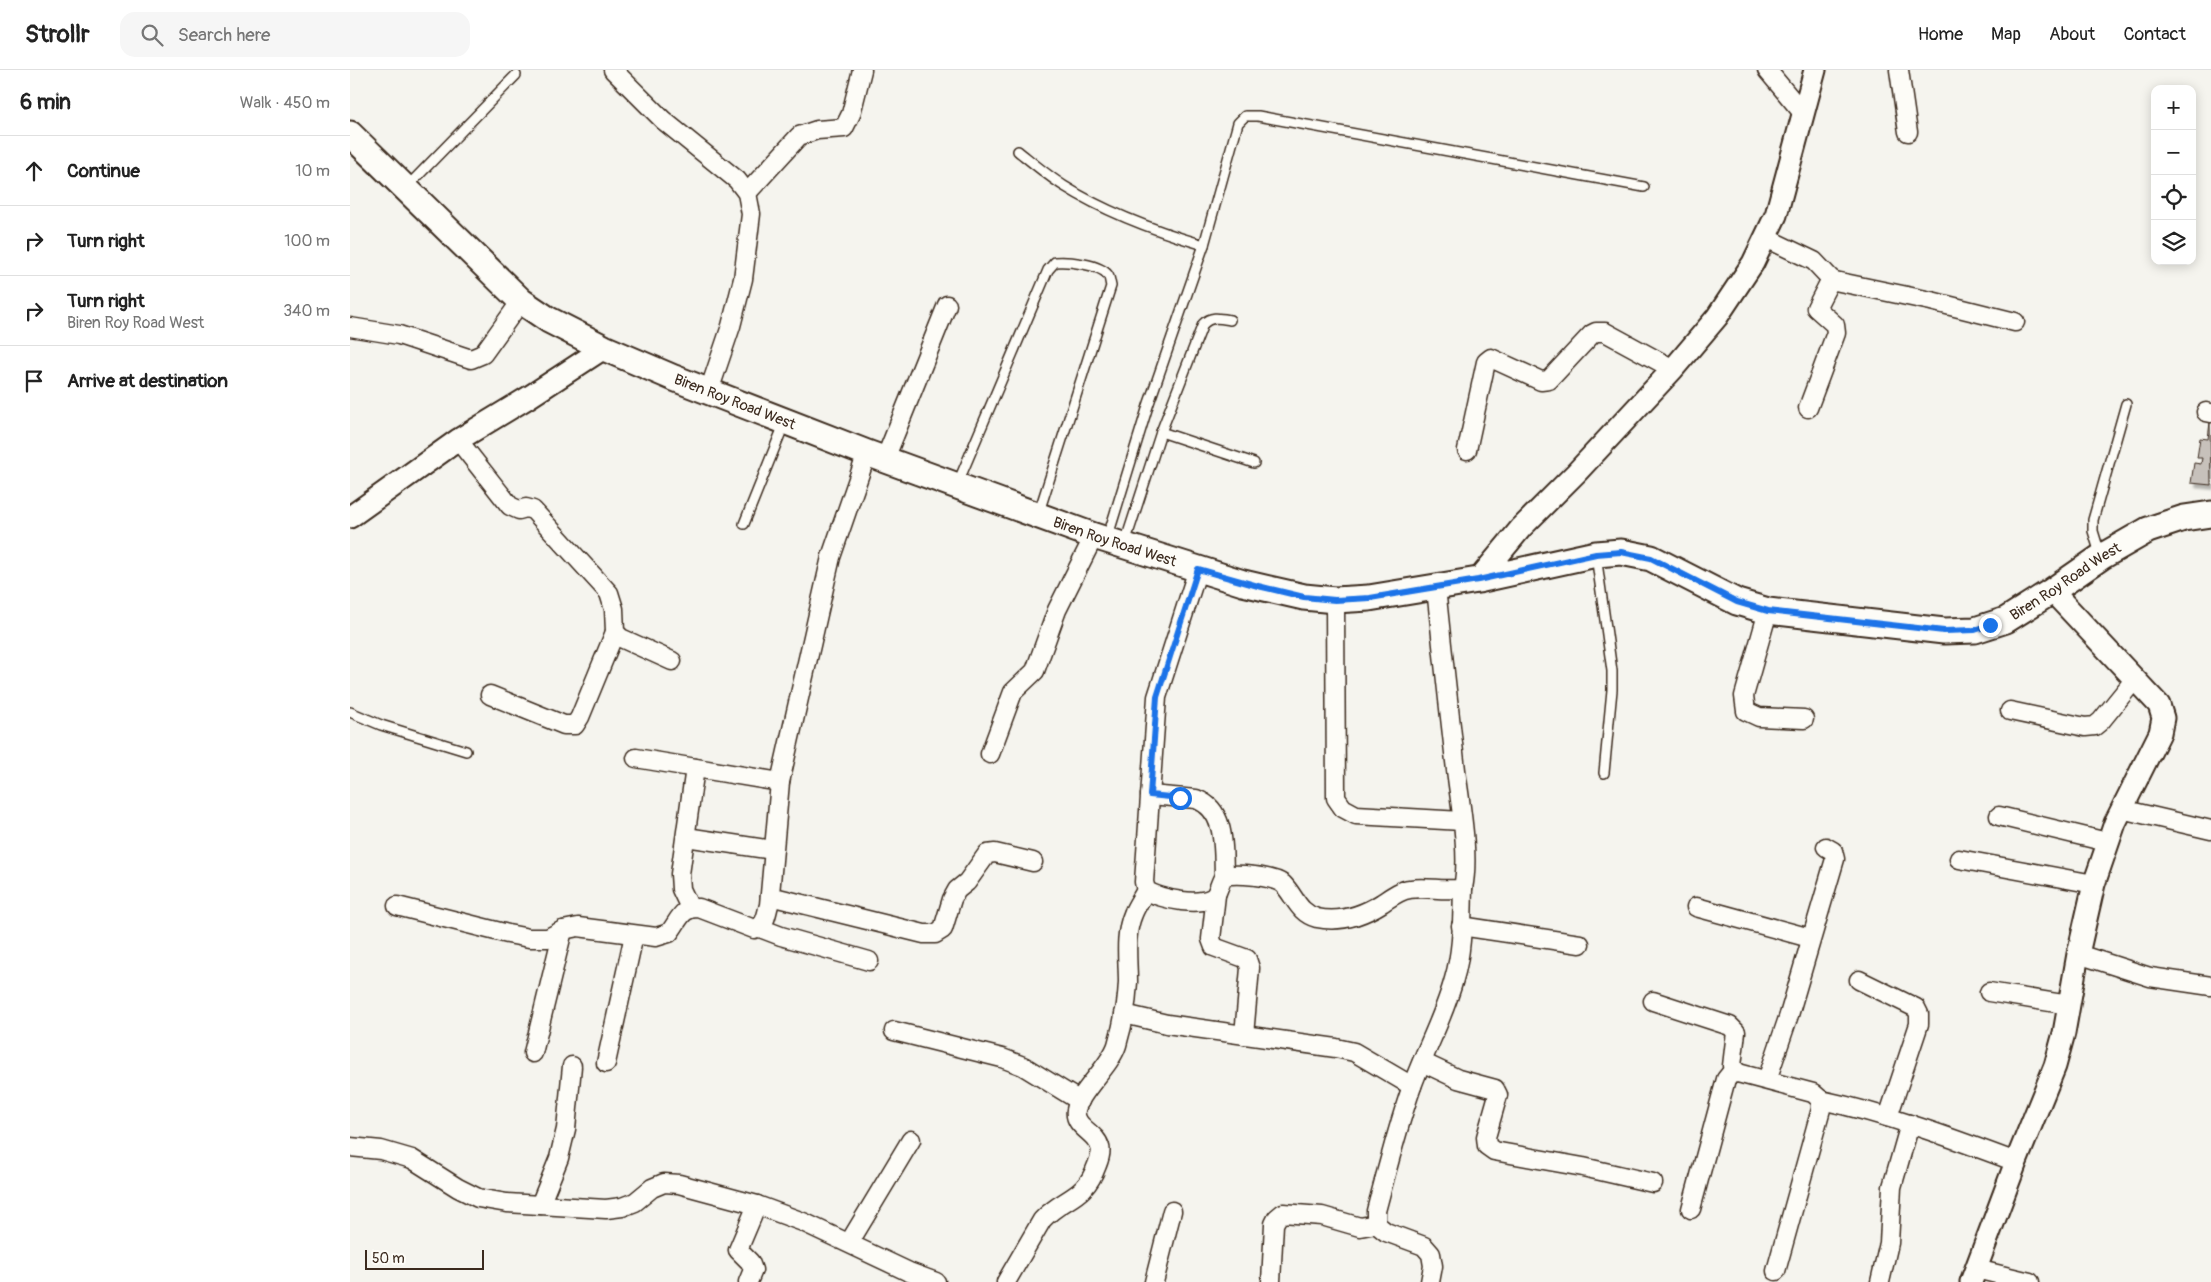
<!DOCTYPE html>
<meta charset="utf-8">
<style>
:root{--surface:#fff;--page:#f6f6f6;--text:#222;--muted:#767676;--line:#e0e0e0}
body{margin:0;font-family:Pangolin,sans-serif;background:var(--page);color:var(--text)}
.controls{position:absolute;right:15px;top:15px;display:grid;overflow:hidden;border-radius:10px;box-shadow:0 2px 12px #0003}
.controls button{width:45px;height:45px;display:grid;place-items:center;padding:0;border:0;border-bottom:1px solid var(--line);background:var(--surface);color:var(--text);font:25px sans-serif}
.scale{position:absolute;left:15px;bottom:12px;width:119px;box-sizing:border-box;padding-left:5px;border:2px solid #3b2a1e;border-top:0;font-size:14px;line-height:18px;white-space:nowrap;color:#3b2a1e;-webkit-text-stroke:4px #fdfcf7;paint-order:stroke}
.stop{position:absolute;width:15px;height:15px;margin:-11px;border:4px solid #1a73e8;border-radius:50%;background:#fff}
.stop.end{background:#1a73e8;border-color:#fff;box-shadow:0 1px 5px #0008}
.list{margin:0;padding:0;list-style:none}
h2{display:flex;justify-content:space-between;align-items:center;height:65px;margin:0;padding:0 20px;font-size:21px}
h2 small{font-size:16px;font-weight:400;color:var(--muted)}
.list li{display:grid;grid-template-columns:32px 1fr auto;gap:15px;align-items:center;box-sizing:border-box;height:70px;padding:0 20px;border-top:1px solid var(--line)}
.list b{display:block;font-size:19px;white-space:nowrap}
.list p{margin:0;font-size:16px;white-space:nowrap;color:var(--muted)}
.list em{font-size:16px;font-style:normal;color:var(--muted)}
.icon{flex:none;width:28px;height:28px;fill:none;stroke:currentColor;stroke-width:2;stroke-linecap:round;stroke-linejoin:round}
.map{position:relative;flex:none;width:1861px;height:1212px;overflow:hidden}
header{display:flex;align-items:center;gap:30px;box-sizing:border-box;height:70px;padding:0 25px;background:var(--surface);border-bottom:1px solid var(--line)}
header strong{font-size:24px}
nav{display:flex;gap:28px;margin-inline-start:auto;font-size:18px}
.search{width:350px;height:45px;background:var(--page);display:flex;align-items:center;gap:12px;box-sizing:border-box;padding:0 18px;border-radius:15px;color:var(--muted);font-size:19px}
main{display:flex}
aside{flex:1;background:var(--surface)}
.map>svg:first-child{display:block}
</style>
<header>
<strong>Strollr</strong>
<div class="search"><svg class="icon" aria-label="search" viewBox="0 0 24 24"><circle cx="10" cy="10" r="6"/><path d="M15 15l6 6"/></svg>Search here</div>
<nav><a>Home</a><a>Map</a><a>About</a><a>Contact</a></nav>
</header>
<main>
<aside>
<h2>6 min<small>Walk · 450 m</small></h2>
<ul class="list">
<li><svg class="icon" aria-label="ahead" viewBox="0 0 24 24"><path d="M12 20V5M6 11l6-6 6 6"/></svg><div><b>Continue</b></div><em>10 m</em></li>
<li><svg class="icon" aria-label="right" viewBox="0 0 24 24"><path d="M7 20v-9h11M14 6l5 5-5 5"/></svg><div><b>Turn right</b></div><em>100 m</em></li>
<li><svg class="icon" aria-label="right" viewBox="0 0 24 24"><path d="M7 20v-9h11M14 6l5 5-5 5"/></svg><div><b>Turn right</b><p>Biren Roy Road West</p></div><em>340 m</em></li>
<li><svg class="icon" aria-label="arrive" viewBox="0 0 24 24"><path d="M6 21V4h12l-3 4 3 4H6"/></svg><div><b>Arrive at destination</b></div></li>
</ul>
</aside>
<div class="map">
<svg width="1861" height="1212" viewBox="0 0 1861 1212">
<defs>
<filter id="shadow"><feDropShadow dx="4.5" dy="4.5" stdDeviation="1" flood-color="#0004"/></filter>
</defs>
<rect width="100%" height="100%" fill="#f5f4ee"/>
<filter id="ink" filterUnits="userSpaceOnUse"><feTurbulence type="fractalNoise" baseFrequency=".02" numOctaves="2"/><feDisplacementMap in="SourceGraphic" scale="10" xChannelSelector="R" yChannelSelector="G"/><feConvolveMatrix kernelMatrix="1 2 1 2 8 2 1 2 1" color-interpolation-filters="sRGB"/></filter>
<g filter="url(#ink)">
<polygon fill="#c7c1bb" stroke="#3b2a1e" filter="url(#shadow)" points="1860,352 1861,415 1841,413 1844,393 1851,394 1852,388 1847,388 1850,368 1858,369"/>
<g fill="none" stroke-linecap="round" stroke-linejoin="round">
<g stroke="#3b2a1e" stroke-width="12">
<g id="service">
<path d="M668 81C683 93 698 106 714 116 757 143 806 161 854 175"/>
<polyline points="56,118 166,5"/>
<polyline points="811,362 904,393"/>
<path d="M607 415 698 200 705 192C718 191 750 194 758 205 760 208 760 213 761 216L688 445"/>
<polyline points="394,454 435,352"/>
<polyline points="757,469 798,336 854,175 888,53 895,46 908,46 1294,117"/>
<path d="M775 473 811 362 853 254C861 246 869 248 880 250"/>
<polyline points="1246,485 1262,601 1262,620 1254,703"/>
<polyline points="1751,487 1743,461 1743,450 1776,334"/>
<polyline points="0,642 31,655 116,681"/>
</g>
</g>
<g stroke="#3b2a1e" stroke-width="21">
<g id="minor">
<polyline points="263,0 313,50 387,110 397,123 401,144 393,209 381,256 359,321"/>
<polyline points="1417,0 1452,42"/>
<polyline points="1549,0 1558,62"/>
<polyline points="397,123 449,66 467,60 494,58 501,44 512,0"/>
<polyline points="1416,168 1464,191 1481,209 1485,211 1581,231 1665,252"/>
<polyline points="0,257 49,265 121,289 133,284 171,231"/>
<polyline points="1458,338 1486,263 1485,255 1466,238 1481,209"/>
<polyline points="1856,342 1861,343"/>
<polyline points="108,370 160,436 169,440 176,438 183,440 259,523 264,539 265,562 271,568 322,591"/>
<polyline points="1117,380 1136,292 1141,288 1191,311 1199,310 1242,264 1246,262 1255,262 1323,299"/>
<polyline points="535,389 597,235"/>
<path d="M848 499 807 627 794 812 796 820C808 829 856 839 866 824 869 819 870 812 874 806 886 803 923 806 933 814 945 826 948 843 967 848 991 853 1013 845 1032 833 1041 827 1050 820 1060 819 1077 816 1095 822 1113 818 1120 785 1110 733 1106 700 1099 639 1092 578 1086 517"/>
<polyline points="985,530 986,728 993,738 1006,745 1112,751"/>
<polyline points="1418,541 1394,626 1396,641 1409,647 1454,649"/>
<polyline points="140,625 214,655 225,655 230,647 265,562"/>
<polyline points="1660,641 1735,657 1745,656 1751,651 1785,609"/>
<polyline points="640,684 663,622 685,601 707,540 744,466"/>
<polyline points="286,688 430,712"/>
<path d="M800 725 846 729C877 740 873 780 874 806"/>
<polyline points="1771,739 1861,760"/>
<polyline points="1649,746 1757,772"/>
<polyline points="336,767 423,780"/>
<polyline points="1609,789 1744,814"/>
<polyline points="866,825 861,869 864,877 897,889 900,898 894,965"/>
<polyline points="420,826 574,864 585,864 593,859 602,829 607,820 617,812 637,784 645,783 683,792"/>
<path d="M47 836 158 864 179 868H198L213 860 228 857 306 867 319 863C329 851 331 837 349 838L404 859C416 856 416 845 419 835L430 712 481 487 517 383"/>
<polyline points="1346,837 1460,868"/>
<polyline points="340,838 331,819 330,804 345,698"/>
<polyline points="1111,856 1230,874"/>
<polyline points="410,858 431,866 519,891"/>
<polyline points="1728,884 1800,907 1861,916"/>
<polyline points="1509,910 1566,938 1569,944 1569,954 1538,1047"/>
<polyline points="1639,922 1719,935"/>
<polyline points="1303,931 1380,956 1386,962 1382,996 1388,1003"/>
<polyline points="774,944 817,954 986,978 1004,982 1062,1016"/>
<polyline points="544,961 652,988 673,996 730,1031"/>
<polyline points="183,983 213,860"/>
<polyline points="1072,992 1108,1009 1145,1019 1148,1025 1136,1067 1137,1076 1144,1081 1233,1097 1303,1113"/>
<polyline points="256,993 284,865"/>
<polyline points="1417,1010 1439,945 1485,789 1483,781 1476,777"/>
<path d="M1471 1030C1537 1044 1602 1068 1666 1092"/>
<polyline points="0,1077 31,1080 62,1089 108,1118 128,1128 157,1133 256,1139 272,1137 285,1132 302,1118 314,1113 329,1114 407,1135 453,1152 559,1202 586,1212"/>
<polyline points="190,1135 209,1088 216,1059 222,996"/>
<polyline points="1341,1139 1376,1009 1380,1004 1388,1003 1463,1023 1471,1030 1471,1039 1426,1201"/>
<polyline points="499,1173 561,1070"/>
<polyline points="1626,1199 1680,1212"/>
<polyline points="398,1212 403,1200 400,1192 388,1180 407,1135"/>
<path d="M656 1212 692 1150C714 1126 734 1131 747 1095 749 1090 752 1082 750 1077 746 1062 723 1057 726 1040 729 1022 760 997 767 975 773 955 777 933 778 912 778 890 774 865 783 844 786 836 792 828 796 820"/>
<polyline points="804,1212 822,1141"/>
<polyline points="921,1212 924,1154 927,1148 933,1143 972,1146 1010,1157 1026,1154"/>
<path d="M1080 1212 1083 1196 1081 1184 1074 1176 1036 1162 1026 1154V1141C1037 1100 1047 1059 1061 1019 1074 982 1094 947 1104 909 1113 879 1112 848 1113 818"/>
<polyline points="1530,1212 1539,1173 1542,1117 1560,1054"/>
</g>
</g>
<g stroke="#3b2a1e" stroke-width="25">
<g id="tertiary">
<polyline points="0,447 108,370 179,327 254,278"/>
<polyline points="1128,510 1171,458 1226,403 1323,299 1367,247 1403,193 1426,145 1465,0"/>
<polyline points="1621,1212 1666,1092 1705,996 1714,963 1728,884 1744,814 1765,753 1810,663 1813,648 1809,635 1702,521"/>
</g>
</g>
<g stroke="#3b2a1e" stroke-width="29">
<g id="secondary">
<path id="s1" d="M0 64 171 231 199 250 254 278 324 308 517 383 744 466 893 513 954 527 985 530 1019 528 1128 510 1246 484 1271 482 1301 488 1387 532 1418 541 1594 561 1625 560 1656 550 1702 521 1751 487 1798 460 1834 448 1861 444"/>
</g>
</g>
<use href="#service" stroke="#fdfcf7" stroke-width="9"/>
<use href="#minor" stroke="#fdfcf7" stroke-width="18"/>
<use href="#tertiary" stroke="#fdfcf7" stroke-width="21"/>
<use href="#secondary" stroke="#fdfcf7" stroke-width="25"/>
</g>
</g>
<g fill="none" stroke-linecap="round" stroke-linejoin="round" filter="url(#ink)">
<polyline stroke="#1a73e8" stroke-width="6" points="830,728 800,725 807,627 848,499 908,516 954,527 985,530 1020,528 1128,510 1246,484 1271,482 1301,488 1387,532 1418,541 1594,561 1625,560 1640,555"/>
</g>
<g text-anchor="middle" stroke-width="4" stroke-linejoin="round" paint-order="stroke">
<g font-size="15" fill="#3b2a1e" stroke="#fdfcf7">
<text dy="5" stroke="none"><textPath href="#s1" startOffset="476">Biren Roy Road West</textPath></text>
<text dy="5" stroke="none"><textPath href="#s1" startOffset="881">Biren Roy Road West</textPath></text>
<text dy="5" stroke="none"><textPath href="#s1" startOffset="1871">Biren Roy Road West</textPath></text>
</g>
</g>
</svg>
<div class="controls">
<button>+</button>
<button>−</button>
<button><svg class="icon" aria-label="locate" viewBox="0 0 24 24"><circle cx="12" cy="12" r="6"/><path d="M12 2v4M12 18v4M2 12h4M18 12h4"/></svg></button>
<button><svg class="icon" aria-label="layers" viewBox="0 0 24 24"><path d="M12 4l9 5-9 5-9-5zM3 14l9 5 9-5"/></svg></button>
</div>
<div class="scale">50 m</div>
<div class="stop" style="left:830px;top:728px"></div>
<div class="stop end" style="left:1640px;top:555px"></div>
</div>
</main>
